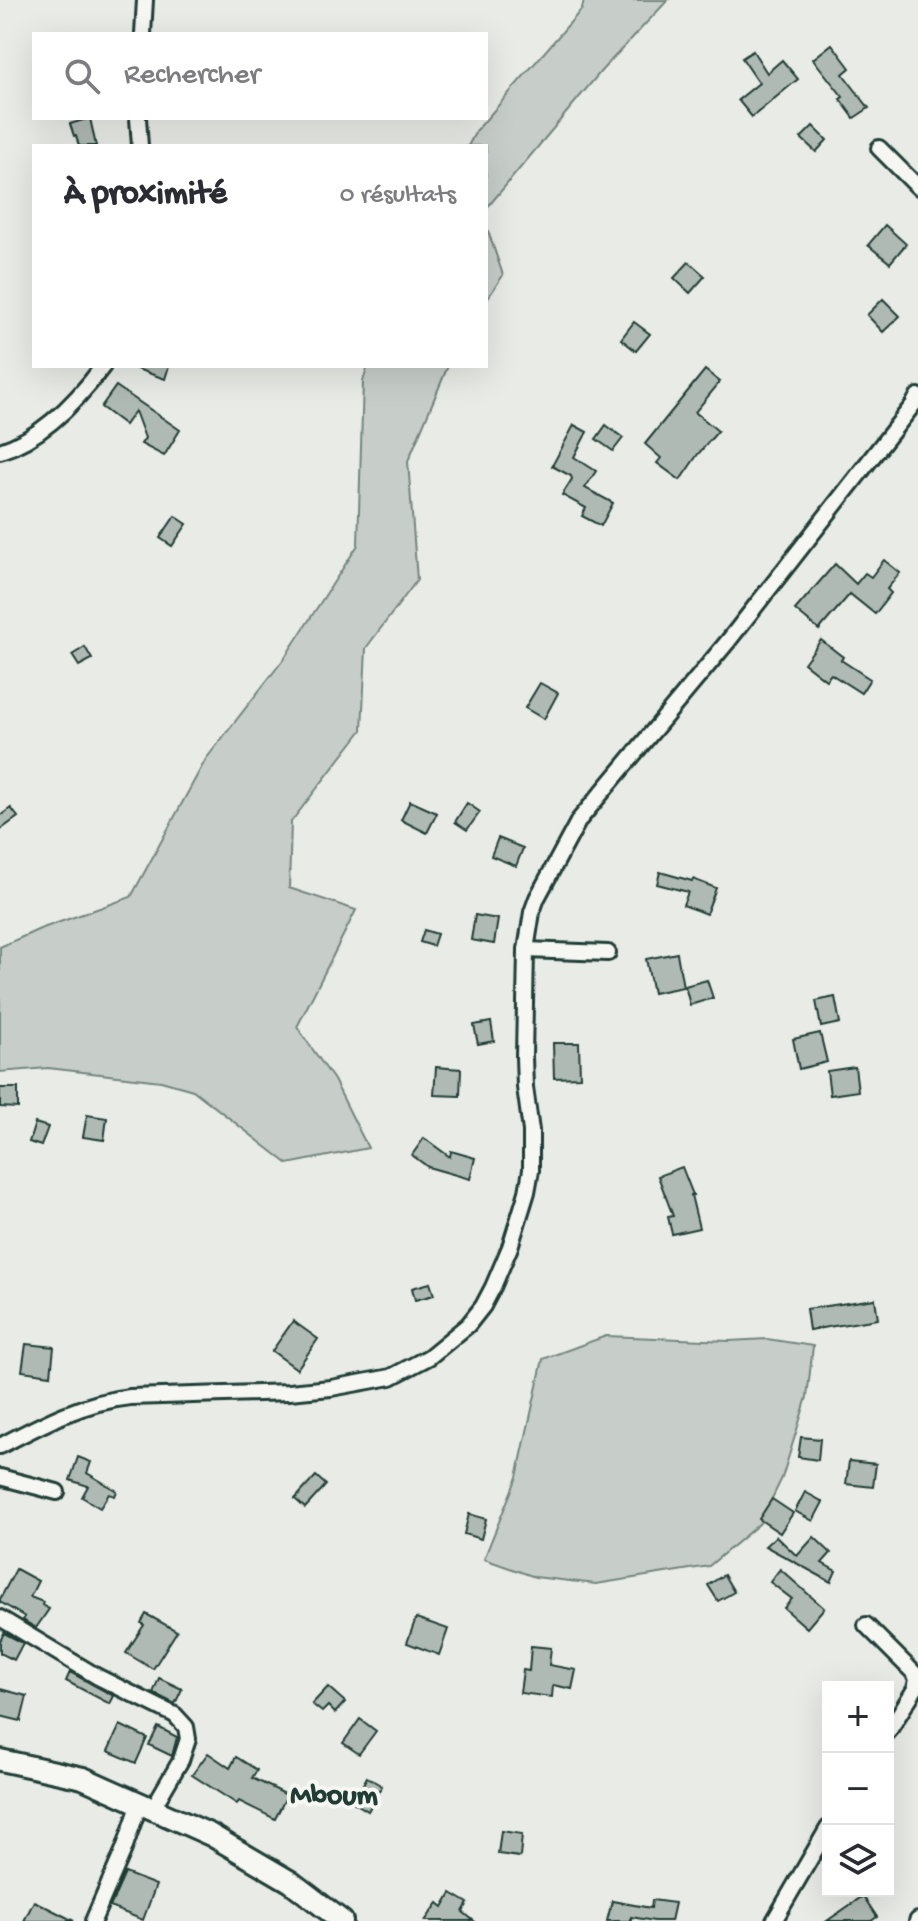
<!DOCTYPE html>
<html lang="fr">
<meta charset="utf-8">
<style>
:root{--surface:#fff;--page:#f2f2f3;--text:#2b2b33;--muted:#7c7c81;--line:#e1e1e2}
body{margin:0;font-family:"Gochi Hand",sans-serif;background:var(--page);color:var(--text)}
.controls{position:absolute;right:24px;bottom:24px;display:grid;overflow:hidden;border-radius:0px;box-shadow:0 8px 32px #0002}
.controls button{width:72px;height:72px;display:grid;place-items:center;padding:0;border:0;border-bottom:2px solid var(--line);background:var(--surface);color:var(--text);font:40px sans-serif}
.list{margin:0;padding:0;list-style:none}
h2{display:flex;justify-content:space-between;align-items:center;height:104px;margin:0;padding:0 32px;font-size:34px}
h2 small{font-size:26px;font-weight:400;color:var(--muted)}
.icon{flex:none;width:44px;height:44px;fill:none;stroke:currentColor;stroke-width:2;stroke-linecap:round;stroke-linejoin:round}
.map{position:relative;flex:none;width:918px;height:1921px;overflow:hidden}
.search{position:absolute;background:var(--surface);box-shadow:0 8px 32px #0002;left:32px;top:32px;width:456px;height:88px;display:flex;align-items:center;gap:20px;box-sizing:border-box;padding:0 28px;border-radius:0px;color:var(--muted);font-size:30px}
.panel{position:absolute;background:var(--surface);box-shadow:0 8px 32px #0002;left:32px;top:144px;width:456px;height:224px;border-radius:0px}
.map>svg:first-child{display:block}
</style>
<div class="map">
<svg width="918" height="1921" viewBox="0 0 918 1921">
<rect width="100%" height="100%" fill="#e9ebe7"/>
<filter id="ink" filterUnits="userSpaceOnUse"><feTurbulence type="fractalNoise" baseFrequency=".0125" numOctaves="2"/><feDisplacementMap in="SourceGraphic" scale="16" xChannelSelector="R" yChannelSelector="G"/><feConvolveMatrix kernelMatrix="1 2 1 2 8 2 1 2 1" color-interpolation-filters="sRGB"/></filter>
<g filter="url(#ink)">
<g fill="#c7cec9" stroke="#73867e" stroke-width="2">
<polygon points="584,0 668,0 602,70 486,209 486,146 468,146 476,131 582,9"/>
<polygon points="486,225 503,275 486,301"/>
<polygon points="368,366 448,366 408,461 417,580 366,648 362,730 291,822 289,888 356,910 297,1027 334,1080 368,1148 288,1164 193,1090 161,1081 48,1068 0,1072 0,947 40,929 131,897 206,759 283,660 358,545 363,381"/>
<polygon points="606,1336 729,1341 767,1339 813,1346 807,1397 782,1478 760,1523 709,1566 596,1584 535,1577 484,1559 517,1477 543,1359"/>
</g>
<g fill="#b0bab5" stroke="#1f3d34" stroke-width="2">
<polygon points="832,44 850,68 843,74 869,108 854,118 840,99 843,97 813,59"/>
<polygon points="753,51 767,73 782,60 798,79 752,117 738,100 759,83 742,58"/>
<polygon points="90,118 96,146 79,146 76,136 74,136 70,124"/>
<polygon points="813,126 827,140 816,152 801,138"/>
<polygon points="885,225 906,244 890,263 868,245"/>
<polygon points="689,262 705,276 690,293 674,278"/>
<polygon points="883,299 900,316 883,332 867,315"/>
<polygon points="634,322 650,334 636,351 621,339"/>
<polygon points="134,366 169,366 165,379 134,368"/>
<polygon points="705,370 720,382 695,412 718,431 698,454 680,480 657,463 661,458 645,444"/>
<polygon points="116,386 180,430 164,456 141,444 145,438 135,411 125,425 101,407"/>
<polygon points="574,425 587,432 574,457 596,471 585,488 613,503 601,526 582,516 586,508 562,495 572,479 571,476 552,466"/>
<polygon points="606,425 623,438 613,451 596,439"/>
<polygon points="175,516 187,524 172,546 160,538"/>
<polygon points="884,560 900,573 887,589 891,593 875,614 850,594 819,630 795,610 835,564 856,584 865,573 871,577"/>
<polygon points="821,640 843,657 841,660 870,679 861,693 831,674 826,680 804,663"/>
<polygon points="85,647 92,659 79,666 72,655"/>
<polygon points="540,683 558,693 544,719 525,708"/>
<polygon points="410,801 437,813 427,833 401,820"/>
<polygon points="467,803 480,812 467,830 455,822"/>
<polygon points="11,808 18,817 0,830 0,816"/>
<polygon points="498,838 523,848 516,866 491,856"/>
<polygon points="660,872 692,881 693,879 716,888 706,914 683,905 688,892 657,884"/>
<polygon points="475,915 498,919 494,944 471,940"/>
<polygon points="424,930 437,934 433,946 420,942"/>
<polygon points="677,953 683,987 653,993 646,959"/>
<polygon points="707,980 713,998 690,1005 685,986"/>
<polygon points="835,997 840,1023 821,1027 816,1001"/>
<polygon points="491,1022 494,1041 478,1044 474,1025"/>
<polygon points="820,1033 827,1062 799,1069 793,1039"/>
<polygon points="553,1043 579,1043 580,1077 554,1078"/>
<polygon points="436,1067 461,1069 460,1096 434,1095"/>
<polygon points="855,1067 858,1091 830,1095 827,1071"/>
<polygon points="0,1088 18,1088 18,1108 0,1107"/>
<polygon points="87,1115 107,1118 104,1140 83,1137"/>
<polygon points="35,1123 48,1127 41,1146 29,1142"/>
<polygon points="424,1138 450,1157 451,1151 475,1158 470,1179 428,1167 412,1155"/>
<polygon points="682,1167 693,1195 691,1195 699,1228 672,1234 668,1217 673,1216 658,1176"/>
<polygon points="430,1283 434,1295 415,1300 412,1288"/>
<polygon points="875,1299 878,1319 809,1330 806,1309"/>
<polygon points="293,1321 318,1339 297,1369 272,1351"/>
<polygon points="26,1344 54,1347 51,1375 22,1371"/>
<polygon points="801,1437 820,1439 818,1460 798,1457"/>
<polygon points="78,1457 91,1462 87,1473 117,1491 115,1496 109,1494 100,1508 82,1497 88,1486 70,1480"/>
<polygon points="849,1461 876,1464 873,1487 846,1484"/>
<polygon points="316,1476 326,1485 305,1508 295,1499"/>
<polygon points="805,1492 823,1502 813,1521 795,1511"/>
<polygon points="772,1499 793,1513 780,1533 759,1519"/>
<polygon points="469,1514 486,1519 481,1539 464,1534"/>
<polygon points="776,1536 797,1556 814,1537 831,1553 822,1563 836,1571 831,1582 765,1546"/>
<polygon points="16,1569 38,1581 30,1597 43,1602 42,1605 49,1609 36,1628 23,1620 25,1617 0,1602 0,1599"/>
<polygon points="780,1569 824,1608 807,1628 784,1608 792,1599 770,1582"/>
<polygon points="724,1575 734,1592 718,1601 708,1585"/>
<polygon points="146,1614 177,1631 153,1669 126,1653 144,1625 141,1623"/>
<polygon points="416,1618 448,1629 439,1655 407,1643"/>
<polygon points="4,1633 23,1643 14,1660 0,1653 0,1641"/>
<polygon points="531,1646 551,1648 549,1665 576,1670 572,1689 553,1685 552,1697 520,1693 523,1670 529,1671"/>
<polygon points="70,1672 114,1696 110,1704 66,1681"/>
<polygon points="159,1678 182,1689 175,1704 153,1693"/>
<polygon points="328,1687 345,1702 335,1713 328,1706 322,1712 312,1704"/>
<polygon points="0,1689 27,1696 21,1721 0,1716"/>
<polygon points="360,1719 376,1731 359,1754 343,1743"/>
<polygon points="120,1725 147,1738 136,1763 108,1751"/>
<polygon points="158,1727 177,1737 172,1756 149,1745"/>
<polygon points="208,1753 230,1768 236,1757 257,1770 252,1778 287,1795 275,1819 239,1801 237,1804 192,1775"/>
<polygon points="367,1777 382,1786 368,1811 353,1802"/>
<polygon points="501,1831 522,1834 520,1857 498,1854"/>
<polygon points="125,1873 156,1885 143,1920 110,1907"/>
<polygon points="451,1893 468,1903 463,1912 474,1921 425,1921 438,1903 443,1907"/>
<polygon points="863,1896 877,1917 871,1921 827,1921"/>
<polygon points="652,1900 675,1903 671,1921 654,1921 631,1917 631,1921 607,1921 612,1901 651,1908"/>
<polygon points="34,1901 74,1921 24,1921"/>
</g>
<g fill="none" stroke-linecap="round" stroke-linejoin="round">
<g stroke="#1f3d34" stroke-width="20">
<g id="street">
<polyline points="143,34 145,0"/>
<polyline points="138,118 140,146"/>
<polyline points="879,148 918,187"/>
<path d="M0 451C42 438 78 400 103 366"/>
<polyline points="526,950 608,953"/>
<path d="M0 1446C42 1424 83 1402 130 1397L289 1392 331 1388 391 1377 429 1357 468 1325 483 1306 493 1287 510 1247 527 1192 531 1170V1131L525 1087 524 1057 526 950 532 912 537 898 579 820 729 640 913 405 918 396"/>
<polyline points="0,1477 57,1492"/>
<polyline points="0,1618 98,1677 175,1715 186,1727 188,1739 181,1760 153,1808"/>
<polyline points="866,1625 915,1674 917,1680 915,1689 888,1732"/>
<polyline points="93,1921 124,1849 140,1803"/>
<polyline points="774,1921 828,1828"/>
<polyline points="917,1921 918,1920"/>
</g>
</g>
<g stroke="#1f3d34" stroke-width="26">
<polyline id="secondary" points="0,1760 83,1778 211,1835 291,1882 342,1921"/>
</g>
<use href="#street" stroke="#f6f6f2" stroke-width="14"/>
<use href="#secondary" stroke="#f6f6f2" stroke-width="20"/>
</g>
</g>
<g text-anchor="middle" stroke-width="8" stroke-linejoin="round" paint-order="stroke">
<g font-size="30" font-weight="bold" fill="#1f3d34" stroke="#f6f6f2">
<text x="334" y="1803">Mboum</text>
</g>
</g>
</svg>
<div class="controls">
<button>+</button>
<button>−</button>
<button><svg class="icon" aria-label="layers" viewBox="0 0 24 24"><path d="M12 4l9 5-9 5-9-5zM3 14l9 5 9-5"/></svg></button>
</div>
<div class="search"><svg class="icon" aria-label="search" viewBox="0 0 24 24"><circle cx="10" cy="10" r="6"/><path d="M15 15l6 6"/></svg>Rechercher</div>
<section class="panel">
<h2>À proximité<small>0 résultats</small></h2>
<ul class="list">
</ul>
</section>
</div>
